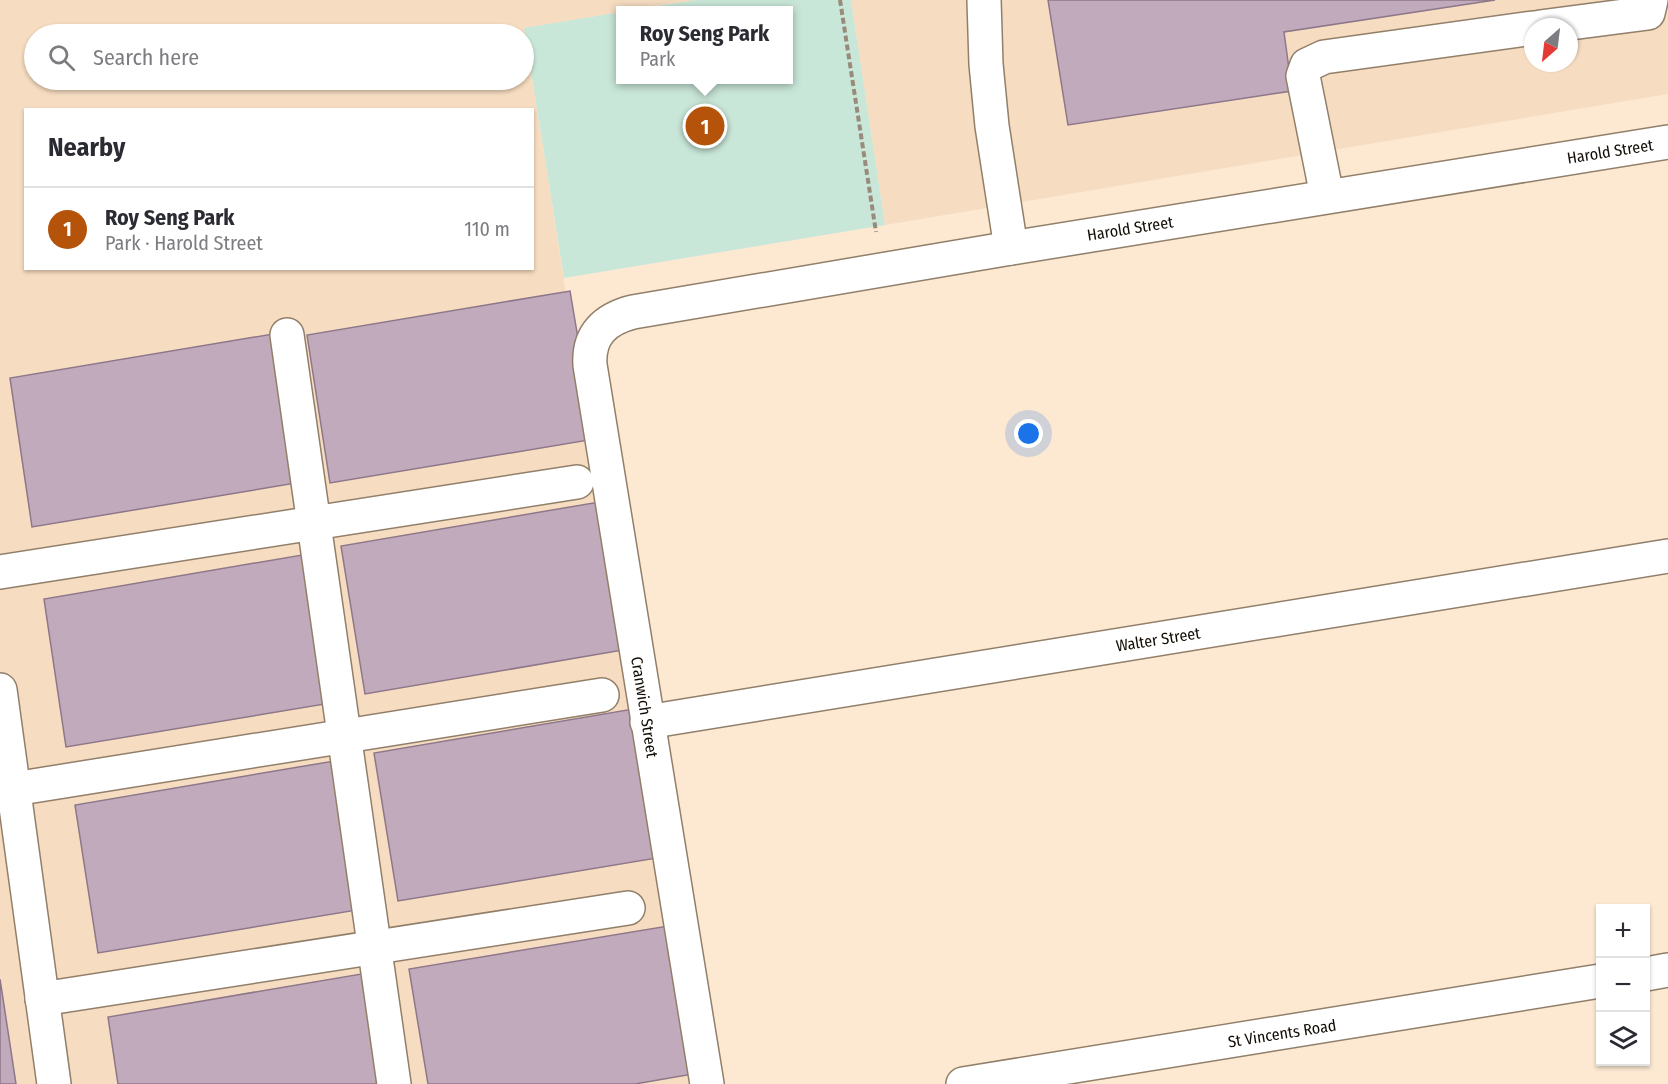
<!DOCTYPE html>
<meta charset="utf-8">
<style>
:root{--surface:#fff;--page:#f7f7f7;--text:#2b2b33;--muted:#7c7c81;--line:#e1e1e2;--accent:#b45309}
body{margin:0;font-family:"Fira Sans Condensed",sans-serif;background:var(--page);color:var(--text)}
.controls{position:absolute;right:18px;bottom:18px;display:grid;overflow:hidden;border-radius:0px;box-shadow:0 2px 4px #0004}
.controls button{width:54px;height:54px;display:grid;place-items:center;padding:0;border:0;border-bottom:2px solid var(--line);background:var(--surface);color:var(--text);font:30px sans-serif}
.compass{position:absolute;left:1524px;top:18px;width:54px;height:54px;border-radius:50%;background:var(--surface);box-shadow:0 2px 4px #0004;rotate:208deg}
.you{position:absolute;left:1029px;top:434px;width:21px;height:21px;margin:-15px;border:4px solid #fff;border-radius:50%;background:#1a73e8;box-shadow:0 0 0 9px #1a73e833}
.badge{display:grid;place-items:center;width:39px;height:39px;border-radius:50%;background:var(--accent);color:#fff;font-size:20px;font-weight:700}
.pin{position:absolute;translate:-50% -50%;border:3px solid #fff;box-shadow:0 2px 6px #0006}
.popup{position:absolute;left:616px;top:6px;width:177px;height:78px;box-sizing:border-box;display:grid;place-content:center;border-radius:0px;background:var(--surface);filter:drop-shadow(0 2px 4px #0005);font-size:20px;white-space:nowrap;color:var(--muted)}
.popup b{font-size:22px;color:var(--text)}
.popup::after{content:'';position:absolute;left:50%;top:100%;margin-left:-12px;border:12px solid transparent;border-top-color:var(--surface)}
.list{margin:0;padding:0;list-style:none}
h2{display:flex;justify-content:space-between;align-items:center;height:78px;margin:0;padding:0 24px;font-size:26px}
h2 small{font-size:20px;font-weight:400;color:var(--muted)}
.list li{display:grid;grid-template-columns:39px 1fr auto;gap:18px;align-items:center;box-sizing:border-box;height:84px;padding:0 24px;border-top:2px solid var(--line)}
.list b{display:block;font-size:22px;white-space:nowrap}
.list p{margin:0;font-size:20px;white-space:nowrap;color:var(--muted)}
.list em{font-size:20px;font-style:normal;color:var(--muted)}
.icon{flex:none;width:33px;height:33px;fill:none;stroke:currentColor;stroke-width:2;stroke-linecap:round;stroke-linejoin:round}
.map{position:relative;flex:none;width:1668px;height:1084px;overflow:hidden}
.search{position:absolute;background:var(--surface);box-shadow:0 2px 4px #0004;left:24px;top:24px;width:510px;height:66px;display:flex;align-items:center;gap:15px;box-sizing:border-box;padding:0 21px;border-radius:33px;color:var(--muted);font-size:22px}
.panel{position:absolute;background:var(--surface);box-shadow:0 2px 4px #0004;left:24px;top:108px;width:510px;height:162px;border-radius:0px}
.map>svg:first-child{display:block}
</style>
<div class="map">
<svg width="1668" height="1084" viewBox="0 0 1668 1084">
<rect width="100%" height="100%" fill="#fde9d2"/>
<g fill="#f6dcc0" fill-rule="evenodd">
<path d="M0 0H696L621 10V12L524 28 691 1084H0ZM34 34H524V80H34ZM26 110H532V268H26Z"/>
<path d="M851 0H1668V94L885 225ZM1533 27H1569V63H1533Z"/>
</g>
<polygon fill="#c9e7d8" points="696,0 851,0 885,225 564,278 524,28 621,12 621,80 789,80 789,10 631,10"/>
<g fill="#c1aabc" stroke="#8d7789" stroke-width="1.5">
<polygon points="1048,0 1495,0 1284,32 1292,91 1068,125"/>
<polygon points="570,291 595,439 330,483 307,335"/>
<polygon points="273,334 296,483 32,527 10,378"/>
<polygon points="605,501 629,649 365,694 341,546"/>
<polygon points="308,554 331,703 66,747 44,599"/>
<polygon points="639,708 663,857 398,901 374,753"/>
<polygon points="340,760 363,909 98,953 75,805"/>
<polygon points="674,925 699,1073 635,1084 428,1084 409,969"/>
<polygon points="373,972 390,1084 118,1084 108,1017"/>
<polygon points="0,979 16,1084 0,1084"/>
</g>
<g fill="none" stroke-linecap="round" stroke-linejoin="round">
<g stroke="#917f6a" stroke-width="36">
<g id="minor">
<polyline points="984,0 986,64 992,126 1011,248"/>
<polyline points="1540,27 1648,13 1651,0"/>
<polyline points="1327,196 1303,76 1307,65 1324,57 1533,28"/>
<polyline points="287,335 394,1084"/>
<polyline points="0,572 577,482"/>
<polyline points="0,690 54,1084"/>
<polyline points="647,722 1668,556"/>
<polyline points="14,789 602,695"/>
<polyline points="42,999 628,908"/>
<path d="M707 1084 590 365C588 335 605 319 633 312L1011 248 1668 142"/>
</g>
</g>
<g stroke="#917f6a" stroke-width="36">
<g id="major">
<polyline points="1646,974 1668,970"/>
<polyline points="963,1084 1600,981"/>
</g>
</g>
<polyline stroke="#998b7b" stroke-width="4" stroke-dasharray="6 3" stroke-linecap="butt" points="840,0 876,232"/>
<use href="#minor" stroke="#fff" stroke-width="33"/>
<use href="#major" stroke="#fff" stroke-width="33"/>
</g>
<g text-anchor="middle" stroke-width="4.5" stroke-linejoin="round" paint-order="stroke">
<g font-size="16" fill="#110b04" stroke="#fff">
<text transform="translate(1610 151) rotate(-9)" y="6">Harold Street</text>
<text transform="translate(1130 228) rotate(-9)" y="6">Harold Street</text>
<text transform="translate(1158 639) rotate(-9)" y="6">Walter Street</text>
<text transform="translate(645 707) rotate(81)" y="6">Cranwich Street</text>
<text transform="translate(1282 1033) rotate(-9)" y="6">St Vincents Road</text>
</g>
</g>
</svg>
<div class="controls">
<button>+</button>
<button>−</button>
<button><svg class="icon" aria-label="layers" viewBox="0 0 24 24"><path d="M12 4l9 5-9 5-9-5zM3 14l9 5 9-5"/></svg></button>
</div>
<svg class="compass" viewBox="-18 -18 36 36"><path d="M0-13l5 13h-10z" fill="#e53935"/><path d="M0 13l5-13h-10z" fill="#7c7c81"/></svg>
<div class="you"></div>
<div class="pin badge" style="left:705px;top:126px">1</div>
<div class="popup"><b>Roy Seng Park</b>Park</div>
<div class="search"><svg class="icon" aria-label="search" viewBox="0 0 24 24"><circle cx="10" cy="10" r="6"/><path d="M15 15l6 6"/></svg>Search here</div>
<section class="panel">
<h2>Nearby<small></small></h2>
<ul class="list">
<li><span class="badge">1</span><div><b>Roy Seng Park</b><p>Park · Harold Street</p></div><em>110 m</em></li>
</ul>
</section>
</div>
